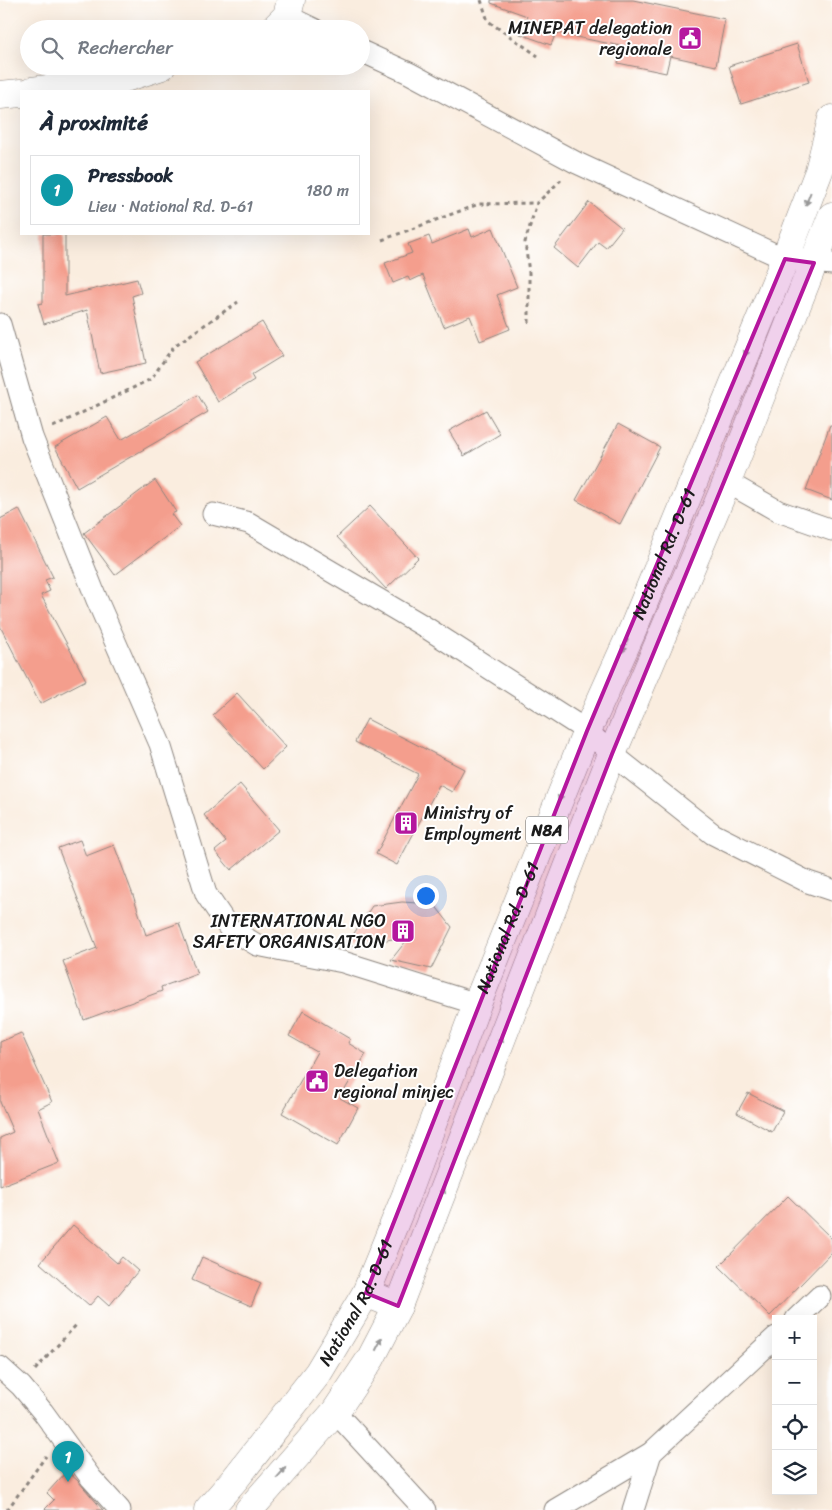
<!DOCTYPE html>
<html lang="fr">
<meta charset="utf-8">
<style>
:root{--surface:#fff;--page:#f6f6f7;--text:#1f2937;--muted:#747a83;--line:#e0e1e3;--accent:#b5179e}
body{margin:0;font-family:Sriracha,sans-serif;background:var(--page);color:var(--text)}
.controls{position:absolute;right:15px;bottom:15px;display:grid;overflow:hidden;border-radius:0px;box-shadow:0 5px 20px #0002}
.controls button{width:45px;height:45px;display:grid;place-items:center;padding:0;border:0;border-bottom:1px solid var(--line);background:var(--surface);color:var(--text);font:25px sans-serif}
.you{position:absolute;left:425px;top:895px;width:18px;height:18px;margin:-12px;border:4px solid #fff;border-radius:50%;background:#1a73e8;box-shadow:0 0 0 8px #1a73e833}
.badge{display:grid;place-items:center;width:32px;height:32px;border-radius:50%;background:var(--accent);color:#fff;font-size:16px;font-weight:700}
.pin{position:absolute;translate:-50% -41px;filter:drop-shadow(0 1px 2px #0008)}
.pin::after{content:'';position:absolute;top:26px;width:18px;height:15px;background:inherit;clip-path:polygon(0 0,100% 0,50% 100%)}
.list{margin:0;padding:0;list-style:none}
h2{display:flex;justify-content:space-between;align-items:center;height:65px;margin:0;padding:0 20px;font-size:21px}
h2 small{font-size:16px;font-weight:400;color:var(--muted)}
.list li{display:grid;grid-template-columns:32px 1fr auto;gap:15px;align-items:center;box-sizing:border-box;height:70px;margin:0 10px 10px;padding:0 10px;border:1px solid var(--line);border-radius:0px}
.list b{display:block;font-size:19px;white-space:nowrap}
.list p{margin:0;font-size:16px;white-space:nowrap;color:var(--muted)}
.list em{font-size:16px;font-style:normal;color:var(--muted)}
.icon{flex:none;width:28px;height:28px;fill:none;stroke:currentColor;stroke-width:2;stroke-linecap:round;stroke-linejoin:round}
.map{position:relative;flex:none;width:832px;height:1510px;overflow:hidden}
.search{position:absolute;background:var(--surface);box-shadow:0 5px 20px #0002;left:20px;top:20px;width:350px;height:55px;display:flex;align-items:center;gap:12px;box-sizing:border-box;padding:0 18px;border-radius:28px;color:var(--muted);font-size:19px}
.panel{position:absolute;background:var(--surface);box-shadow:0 5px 20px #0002;left:20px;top:90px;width:350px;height:145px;border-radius:0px}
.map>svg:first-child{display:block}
</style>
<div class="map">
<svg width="832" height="1510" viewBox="0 0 832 1510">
<rect width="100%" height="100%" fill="#fff"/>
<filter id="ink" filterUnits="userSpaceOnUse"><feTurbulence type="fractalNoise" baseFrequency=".02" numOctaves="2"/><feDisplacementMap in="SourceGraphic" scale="10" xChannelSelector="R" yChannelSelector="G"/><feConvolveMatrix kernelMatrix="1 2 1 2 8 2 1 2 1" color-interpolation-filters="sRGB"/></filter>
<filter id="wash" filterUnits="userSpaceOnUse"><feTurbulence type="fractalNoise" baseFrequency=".0096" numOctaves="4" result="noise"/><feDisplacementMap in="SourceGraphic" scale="20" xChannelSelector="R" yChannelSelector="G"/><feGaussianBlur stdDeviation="1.12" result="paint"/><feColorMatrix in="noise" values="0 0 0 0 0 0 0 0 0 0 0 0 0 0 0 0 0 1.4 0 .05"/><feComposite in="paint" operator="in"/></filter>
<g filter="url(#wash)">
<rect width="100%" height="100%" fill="#faeddf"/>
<g id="blocks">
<g fill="#f49e8d">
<polygon points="491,0 633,0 725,19 716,66 670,56 666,73 618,63 621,46 556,33 551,45 520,34 527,16 491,3"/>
<polygon points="797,44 809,82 741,104 729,66"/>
<polygon points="589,202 622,228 606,248 598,242 578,268 554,248"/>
<polygon points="493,228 517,287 497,295 510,329 480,341 470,316 444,327 423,275 410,281 408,277 393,283 385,263 412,253 408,244 429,236 432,244 469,229 472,237"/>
<polygon points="43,234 65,234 65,296 137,279 141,293 132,296 146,363 100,373 87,310 44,324 38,304 43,303"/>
<polygon points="262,322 282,356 251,375 254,380 218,402 195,362"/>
<polygon points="198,395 208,412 77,488 55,447 107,417 121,440"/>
<polygon points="486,410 500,434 464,456 449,431"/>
<polygon points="618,424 660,447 620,524 576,500"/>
<polygon points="830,425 832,425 832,500 806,490"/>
<polygon points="155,480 176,512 171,514 180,526 115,575 84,533"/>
<polygon points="370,506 418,558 386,589 337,537"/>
<polygon points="19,509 53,577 45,580 50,591 41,595 86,680 40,704 0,626 0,519"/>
<polygon points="237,693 286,747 263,769 213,715"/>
<polygon points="367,719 464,769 452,792 439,785 397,865 376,854 418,774 355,742"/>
<polygon points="240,784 279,830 231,870 215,851 226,842 204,815"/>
<polygon points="80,840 86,856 114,845 133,895 146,935 179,923 197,974 161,987 162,991 84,1020 63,961 97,948 58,848"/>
<polygon points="402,902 434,904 452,927 431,969 391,960 410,936 345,947 372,906"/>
<polygon points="303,1011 350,1039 348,1043 366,1054 340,1098 358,1108 338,1145 282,1113 317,1052 289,1036"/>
<polygon points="21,1033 52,1102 38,1109 59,1163 0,1186 0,1138 13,1132 0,1102 0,1042"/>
<polygon points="748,1093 783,1111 772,1132 737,1113"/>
<polygon points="788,1196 832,1239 832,1252 770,1316 719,1266"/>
<polygon points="73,1225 117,1263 122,1257 138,1271 109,1306 98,1296 89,1306 40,1263"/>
<polygon points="202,1257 261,1283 251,1306 192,1280"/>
<polygon points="67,1471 78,1481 103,1510 44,1510 54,1500 47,1493"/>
</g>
</g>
</g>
<g filter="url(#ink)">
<use href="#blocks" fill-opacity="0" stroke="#8b847e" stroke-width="1"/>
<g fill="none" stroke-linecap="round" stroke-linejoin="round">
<g stroke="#8b847e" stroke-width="23">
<g id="minor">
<polyline points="287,16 314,29"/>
<polyline points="361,51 409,73 577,163 785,259 832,264"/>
<polyline points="0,324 32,437 97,600 160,744 206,894 229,928 257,945 343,962 477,1004"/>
<polyline points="727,482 778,511 832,530"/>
<polyline points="213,514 249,523 422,625 587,731 612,754 713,834 808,882 832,890"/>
<polyline points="796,1319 820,1296"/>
<polyline points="0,1367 21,1386 43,1412 91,1478 120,1510"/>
<polyline points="335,1412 425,1510"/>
<polyline points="555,1510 651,1453 776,1337"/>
<polyline points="633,1510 651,1453"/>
</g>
</g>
<g stroke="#8b847e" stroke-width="29">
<g id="tertiary">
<polyline points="274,29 287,16 291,0"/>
<polyline points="32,91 119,80 162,66"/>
<polyline points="0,95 21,93"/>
</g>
</g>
<g stroke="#8b847e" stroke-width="29">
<polyline id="primary" points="366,1293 398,1306"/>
</g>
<g stroke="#8b847e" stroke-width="29">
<g id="trunk">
<path id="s1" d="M208 1510 235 1479 318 1373 366 1293 406 1195 477 1004 587 731 633 629 785 259 819 171 832 119"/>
<polyline points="249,1510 335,1412 371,1358 398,1306 612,754 727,482 832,216"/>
</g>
</g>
<g stroke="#8b847e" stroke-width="3" stroke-dasharray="4 4" stroke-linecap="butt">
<polyline points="481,0 488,21 538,56"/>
<polyline points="382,240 479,204 537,203"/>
<polyline points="529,323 529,273 525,242 537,203 561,180"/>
<polyline points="53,427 151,379 174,346 238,302"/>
<polyline points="35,1370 77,1324"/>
<polyline points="7,1510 46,1456"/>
</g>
<use href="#minor" stroke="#fff" stroke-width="21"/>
<use href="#tertiary" stroke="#fff" stroke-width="28"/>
<use href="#primary" stroke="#fff" stroke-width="28"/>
<use href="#trunk" stroke="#fff" stroke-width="28"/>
</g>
<defs><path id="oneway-solid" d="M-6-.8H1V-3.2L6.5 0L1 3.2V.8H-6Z" transform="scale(1.25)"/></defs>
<g fill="#999">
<use href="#oneway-solid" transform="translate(808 199) rotate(111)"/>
<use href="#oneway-solid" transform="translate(747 350) rotate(112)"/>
<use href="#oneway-solid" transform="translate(625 646) rotate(114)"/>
<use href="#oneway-solid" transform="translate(561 795) rotate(112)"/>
<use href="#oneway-solid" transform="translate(500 1043) rotate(-69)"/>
<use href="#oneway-solid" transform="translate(442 1194) rotate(-69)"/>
<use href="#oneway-solid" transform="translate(379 1344) rotate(-63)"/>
<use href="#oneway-solid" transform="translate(281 1473) rotate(-49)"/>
</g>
</g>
<path fill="#b5179e" fill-opacity="0.2" stroke="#b5179e" stroke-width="4" stroke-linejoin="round" d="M785 259 814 263 612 754 398 1306 366 1293 587 731Z"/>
<defs>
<g id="civic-square" transform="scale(1.25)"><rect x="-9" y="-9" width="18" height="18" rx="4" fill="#b5179e" stroke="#fff"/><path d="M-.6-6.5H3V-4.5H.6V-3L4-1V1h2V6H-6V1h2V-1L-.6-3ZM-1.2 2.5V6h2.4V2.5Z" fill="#fff"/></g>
<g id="building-square" transform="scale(1.25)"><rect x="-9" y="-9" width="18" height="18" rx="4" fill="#b5179e" stroke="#fff"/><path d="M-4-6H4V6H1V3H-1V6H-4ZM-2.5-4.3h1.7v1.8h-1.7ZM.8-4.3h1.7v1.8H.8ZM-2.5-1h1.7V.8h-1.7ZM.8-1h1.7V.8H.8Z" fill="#fff"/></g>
</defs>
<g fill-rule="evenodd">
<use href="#civic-square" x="690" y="38"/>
<use href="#building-square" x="406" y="823"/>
<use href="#building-square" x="403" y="931"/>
<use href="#civic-square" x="317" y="1081"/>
</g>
<g text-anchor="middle" stroke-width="4" stroke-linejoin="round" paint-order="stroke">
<rect fill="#fff" stroke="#606060" stroke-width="1" x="526" y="816.5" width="42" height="27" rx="4"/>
<g font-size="16" font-weight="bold" fill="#1c1c1c">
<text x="547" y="836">N8A</text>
</g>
<g font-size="18" fill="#1c1c1c" stroke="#fff" text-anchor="end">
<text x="672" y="34">MINEPAT delegation<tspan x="672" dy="21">regionale</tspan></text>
<text x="424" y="819" text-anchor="start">Ministry of<tspan x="424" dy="21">Employment</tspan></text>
<text x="386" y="927">INTERNATIONAL NGO<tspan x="386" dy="21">SAFETY ORGANISATION</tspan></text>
<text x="334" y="1077" text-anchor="start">Delegation<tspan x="334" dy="21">regional minjec</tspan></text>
</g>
<g font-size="18" fill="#1c1c1c" stroke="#fff">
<text dy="6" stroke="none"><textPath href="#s1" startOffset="1066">National Rd. D-61</textPath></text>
<text dy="6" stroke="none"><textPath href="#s1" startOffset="661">National Rd. D-61</textPath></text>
<text dy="6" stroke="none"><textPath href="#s1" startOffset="256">National Rd. D-61</textPath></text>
</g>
</g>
</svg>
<div class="controls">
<button>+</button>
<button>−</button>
<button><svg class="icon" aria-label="locate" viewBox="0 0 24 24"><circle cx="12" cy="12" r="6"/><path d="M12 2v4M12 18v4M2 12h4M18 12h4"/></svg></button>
<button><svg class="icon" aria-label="layers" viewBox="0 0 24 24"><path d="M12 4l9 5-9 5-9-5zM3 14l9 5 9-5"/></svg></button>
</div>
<div class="you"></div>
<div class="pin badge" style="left:68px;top:1482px;background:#0f9aa8">1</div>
<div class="search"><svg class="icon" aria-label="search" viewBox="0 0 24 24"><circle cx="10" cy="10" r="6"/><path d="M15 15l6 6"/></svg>Rechercher</div>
<section class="panel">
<h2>À proximité<small></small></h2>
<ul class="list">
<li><span class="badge" style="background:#0f9aa8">1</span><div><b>Pressbook</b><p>Lieu · National Rd. D-61</p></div><em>180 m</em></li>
</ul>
</section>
</div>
